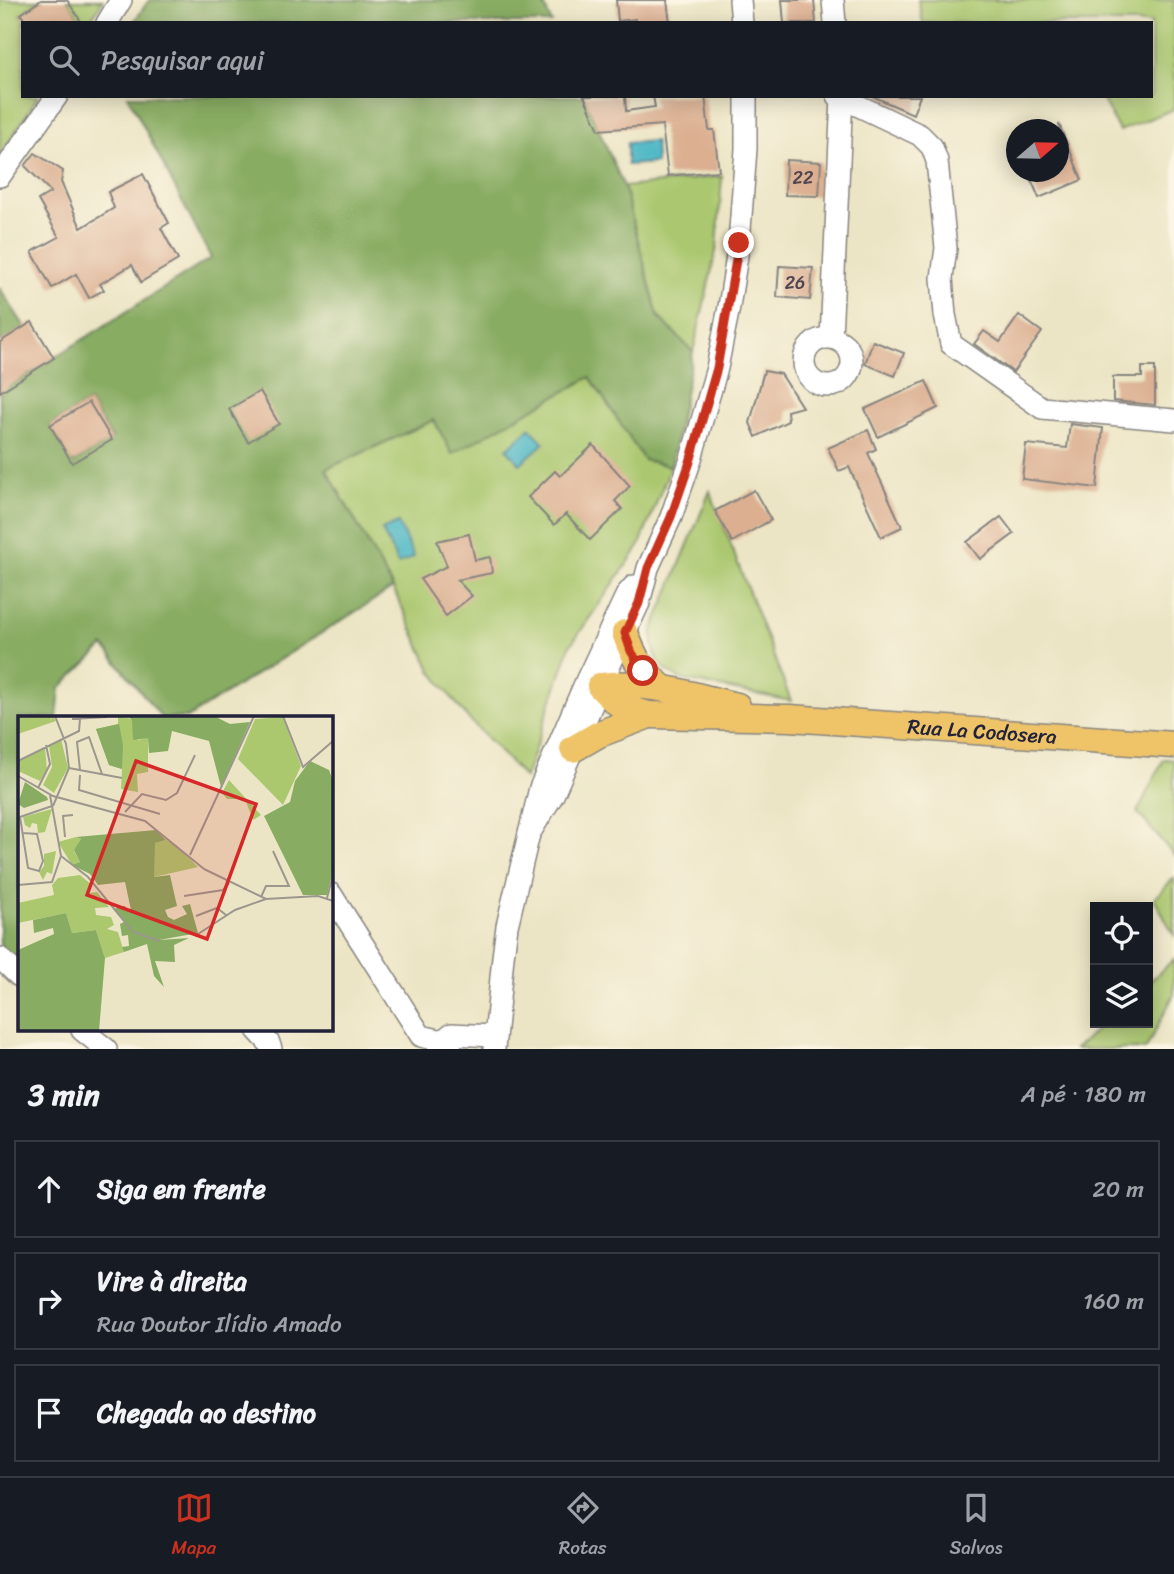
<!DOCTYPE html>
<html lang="pt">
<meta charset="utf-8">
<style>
:root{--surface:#171b24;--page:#242831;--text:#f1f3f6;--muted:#9ea1a6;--line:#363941;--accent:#c8321e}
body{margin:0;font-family:Sriracha,sans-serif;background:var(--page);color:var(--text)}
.controls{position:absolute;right:21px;bottom:21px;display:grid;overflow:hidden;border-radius:0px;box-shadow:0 4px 18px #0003}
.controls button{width:63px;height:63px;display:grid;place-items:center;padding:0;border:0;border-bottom:2px solid var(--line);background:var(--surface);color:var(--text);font:35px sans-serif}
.compass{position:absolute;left:1006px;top:119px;width:63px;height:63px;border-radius:50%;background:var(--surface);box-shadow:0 4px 18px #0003;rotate:70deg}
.stop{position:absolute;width:21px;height:21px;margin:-16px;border:5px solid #c8321e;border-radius:50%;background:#fff}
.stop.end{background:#c8321e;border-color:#fff;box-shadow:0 2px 7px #0008}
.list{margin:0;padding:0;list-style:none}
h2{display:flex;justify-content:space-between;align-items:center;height:91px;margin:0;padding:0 28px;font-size:30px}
h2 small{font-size:23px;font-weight:400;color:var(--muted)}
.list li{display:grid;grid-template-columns:46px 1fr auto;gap:21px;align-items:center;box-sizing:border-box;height:98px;margin:0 14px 14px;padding:0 14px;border:2px solid var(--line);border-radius:0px}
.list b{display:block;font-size:26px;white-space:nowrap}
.list p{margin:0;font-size:23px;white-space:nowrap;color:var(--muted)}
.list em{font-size:23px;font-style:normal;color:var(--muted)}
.icon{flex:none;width:38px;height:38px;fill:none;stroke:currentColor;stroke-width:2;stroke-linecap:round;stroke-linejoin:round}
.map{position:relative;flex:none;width:1174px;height:1049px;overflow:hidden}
.search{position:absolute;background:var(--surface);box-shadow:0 4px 18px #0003;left:21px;right:21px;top:21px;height:77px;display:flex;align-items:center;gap:18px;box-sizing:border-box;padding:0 24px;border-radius:0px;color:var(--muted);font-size:26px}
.sheet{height:427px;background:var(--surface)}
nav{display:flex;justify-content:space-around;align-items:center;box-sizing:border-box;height:98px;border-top:2px solid var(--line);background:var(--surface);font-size:19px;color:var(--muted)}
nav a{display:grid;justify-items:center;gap:4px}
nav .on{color:var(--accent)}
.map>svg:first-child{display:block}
</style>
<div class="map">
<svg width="1174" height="1049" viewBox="0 0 1174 1049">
<rect width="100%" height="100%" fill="#fcf5e5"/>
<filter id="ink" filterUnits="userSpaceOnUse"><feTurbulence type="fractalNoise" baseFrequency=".0143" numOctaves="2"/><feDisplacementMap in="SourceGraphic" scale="14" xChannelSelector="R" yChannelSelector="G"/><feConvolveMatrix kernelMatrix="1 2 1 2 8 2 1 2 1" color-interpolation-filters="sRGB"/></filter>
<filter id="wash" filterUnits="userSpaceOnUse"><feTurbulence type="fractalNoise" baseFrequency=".00686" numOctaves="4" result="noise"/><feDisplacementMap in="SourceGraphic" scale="28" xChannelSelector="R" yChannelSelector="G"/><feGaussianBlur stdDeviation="1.57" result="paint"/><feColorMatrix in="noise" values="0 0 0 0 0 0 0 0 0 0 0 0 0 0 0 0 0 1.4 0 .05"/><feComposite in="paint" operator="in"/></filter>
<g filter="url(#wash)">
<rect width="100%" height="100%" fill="#ece5c5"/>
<g fill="#abc86f" stroke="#667555" stroke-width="2">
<polygon points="0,0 41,0 21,14 26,23 23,23 23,96 38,96 0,156"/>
<polygon points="67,0 103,0 89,23 82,23"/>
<polygon points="918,0 1174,0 1174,109 1119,131 1101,96 1151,96 1151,23 923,23"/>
<polygon points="722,176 717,247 693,352 658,316 624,187"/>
<polygon points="590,377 644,460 671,466 639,547 570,646 525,778 466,716 432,672 393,588 326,469 434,420 452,453"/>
<path d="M710 491 791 701 680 679C657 668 651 653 653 629Z"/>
<polygon points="1164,759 1174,760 1174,855 1137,812"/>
<polygon points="1174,878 1174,935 1154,899"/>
<polygon points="1174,959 1174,994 1146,1049 1075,1049 1104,1023 1148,1023 1148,983"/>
</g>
<g fill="#88ac62" stroke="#55674e" stroke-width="2" fill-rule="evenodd">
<polygon points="149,0 542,0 552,23 133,23"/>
<path d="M128 96H584L624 187 658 316 693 352 671 466 644 460 590 377 452 454 434 420 326 469 393 588 187 718H162L104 646 60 688 57 718H19V961L16 963 0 945V375L8 387 211 258ZM89 402 112 439 73 463 50 425Z"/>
<polygon points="0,289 25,327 0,342"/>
</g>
<g fill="#49b6c5" stroke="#366c80" stroke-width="2">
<polygon points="655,141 656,163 627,165 627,143"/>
<polygon points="530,428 544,443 520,464 507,449"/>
<polygon points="398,523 414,557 398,564 382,530"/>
</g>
<g id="blocks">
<g fill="#dbaf90">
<polygon points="41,0 67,0 82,23 26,23 21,14"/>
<polygon points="616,0 667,0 670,23 635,23 635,19 618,21"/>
<polygon points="782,0 814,0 816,23 784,23"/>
<polygon points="584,96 625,96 626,111 655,107 653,96 705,96 709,130 714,130 719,171 668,176 662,125 599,130"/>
<polygon points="872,96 920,96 913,114"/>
<polygon points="1059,124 1082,180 1039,198 1028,172 1059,172"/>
<polygon points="35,153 63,171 61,182 81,228 114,208 108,192 143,174 169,223 161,228 178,260 141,282 132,265 100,284 104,290 89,298 76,274 52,288 32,252 59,237 38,200 51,192 25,166"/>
<polygon points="786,160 821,162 819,196 785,195"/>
<polygon points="779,266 813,268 810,300 777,297"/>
<polygon points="1019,315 1042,332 1013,372 974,344 984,331 1000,342"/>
<polygon points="32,322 54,358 0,392 0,342"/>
<polygon points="873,341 904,353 895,376 865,364"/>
<polygon points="1142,367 1155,367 1155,405 1113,401 1113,377 1142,377"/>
<polygon points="764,371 781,374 802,407 787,411 788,421 756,437 750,423"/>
<polygon points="926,381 938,408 878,437 865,409"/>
<polygon points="260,391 279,424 248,442 229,409"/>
<polygon points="89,402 112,440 72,463 50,425"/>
<polygon points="1070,424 1103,428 1097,488 1022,479 1026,444 1067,448"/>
<polygon points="868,430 876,449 868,453 902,527 881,537 849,467 839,471 828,448"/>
<polygon points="593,445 630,486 615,501 622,509 590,540 566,514 554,525 528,497 555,471 560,476"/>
<polygon points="754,490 771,520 732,542 715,511"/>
<polygon points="1001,517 1014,534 980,559 967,542"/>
<polygon points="469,534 475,560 490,557 492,573 457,580 472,596 446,616 420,579 447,566 437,541"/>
</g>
</g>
</g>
<g filter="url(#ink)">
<use href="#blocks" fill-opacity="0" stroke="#878480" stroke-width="2"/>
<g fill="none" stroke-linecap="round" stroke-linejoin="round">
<g stroke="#878480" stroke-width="24">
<g id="minor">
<polyline points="740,0 742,23"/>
<polyline points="833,0 835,23"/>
<polyline points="107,23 121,0"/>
<polyline points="838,96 920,135 932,147 937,161 946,248 942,278 945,315 951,344 1042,408 1174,420"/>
<polyline points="0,176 57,96"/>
<polyline points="831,338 842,96"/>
<circle cx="828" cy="362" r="24"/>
<polyline points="529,834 553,795 600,686 639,603 648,568 671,517 690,462 717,368 729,307 739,243 746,149 746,96"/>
<polyline points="331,894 421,1036 443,1041 449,1048 451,1049"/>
<polyline points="0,958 19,976"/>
<polyline points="82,1030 106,1049"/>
<polyline points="257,1030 269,1043 271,1049"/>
<polyline points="443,1041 451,1034 495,1036"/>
<polyline points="494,1049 503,957 507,926 540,788 587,679 627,594 634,586"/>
</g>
</g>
<g stroke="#878480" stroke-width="29">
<g id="major">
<path d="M625 633C635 661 641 669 662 688"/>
<path id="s1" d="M600 686C617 705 624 709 649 715L790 718 1174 745"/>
<path d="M600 686C645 679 693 696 737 706"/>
<polyline points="573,749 599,734 649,715"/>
</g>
</g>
<use href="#minor" stroke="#fff" stroke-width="21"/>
<use href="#major" stroke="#efc469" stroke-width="26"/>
</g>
</g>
<g fill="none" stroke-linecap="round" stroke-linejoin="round" filter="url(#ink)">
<polyline stroke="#c8321e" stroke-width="9" points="643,671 631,651 625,633 639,603 648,568 671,517 690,462 717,368 739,243"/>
</g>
<g text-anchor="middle" stroke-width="5" stroke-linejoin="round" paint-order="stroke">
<g font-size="18" fill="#504550">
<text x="803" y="184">22</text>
<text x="795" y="289">26</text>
</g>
<g font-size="21" fill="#22223b" stroke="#fcf5e5">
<text dy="7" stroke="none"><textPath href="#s1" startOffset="392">Rua La Codosera</textPath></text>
</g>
</g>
<g transform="translate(18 716)">
<rect width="315" height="315" fill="#ece5c5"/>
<path d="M0 0H34L32 5 35 0 38 5 0 18ZM100 0 114 3 120 24 130 21V56L119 58 120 76 103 73 104 53 91 49 78 13 100 8ZM265 1 283 50 265 89 220 43 237 3ZM43 23 50 52 36 77 25 69 34 51 31 30ZM27 32 29 54 22 65 0 55V46ZM211 64 243 99 235 104 227 83H209L204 77ZM34 93 27 116 20 117 19 108 14 107 12 112 7 109 5 101ZM58 121 63 123 56 135 62 146 54 149 40 126ZM148 124 158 129 180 151 136 161V127ZM38 135 34 158 29 156 25 164 21 156 26 150V138ZM62 159 75 170 70 172 71 177 79 176 91 191 77 192 78 199 93 201 96 209 89 213 100 216 106 236 87 242 78 214 54 217 48 197 0 207V187L36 179 34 169 40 162Z" fill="#abc86f"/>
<path d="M110 0H196L212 8 232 6 203 71 191 25 154 15 150 35 131 37 130 22 115 24 114 4ZM101 8 105 29 104 53 91 49 78 13ZM292 45 311 54 315 65V155L309 179H285L246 100 272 86 277 65ZM7 66 29 81 30 84 6 92 0 88ZM138 114 148 124 137 127 136 161 152 159 159 190 147 194 150 201 156 204 169 198 164 190 172 188 180 217 141 224 171 222 156 229 157 246 137 245 146 271 136 260 129 228 106 236 104 231 111 230 110 219 104 220 102 208 106 206 95 193 107 190 108 195 113 194 107 166 80 169 72 158 54 149 62 146 56 134 63 123 58 121ZM48 197 54 217 78 214 87 242 81 315H0V234L36 218 35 212 16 217 15 204Z" fill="#88ac62"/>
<path fill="none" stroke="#9b978e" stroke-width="2" d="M265 0 285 51 315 25M54 3 89 1M0 45 61 15 62 3M51 52 104 62M62 54 59 26 71 21 84 58M62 59 61 74 142 98M0 60 35 80 127 105 186 153M20 72 32 48 28 29M32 79 43 140 70 161 115 216 142 225M35 90 51 52 48 28 37 0M107 96 124 78 148 84 159 77 177 39M5 117 19 118 25 145 21 155 10 152 2 101 34 90M47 121 45 100 55 99M172 139 236 0M186 153 248 183 300 180 315 185M0 169 34 166 43 140M166 180 205 174 211 167M243 181 248 170H271L255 135M309 182 315 159M178 200 199 192 208 199M177 220 217 194 248 183"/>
<path fill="#d62828" fill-opacity="0.15" stroke="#d62828" stroke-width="3.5" d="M118 45 238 88 189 223 69 179Z"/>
<rect width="315" height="315" fill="none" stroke="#22223b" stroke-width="3.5"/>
</g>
</svg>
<div class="controls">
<button><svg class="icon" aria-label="locate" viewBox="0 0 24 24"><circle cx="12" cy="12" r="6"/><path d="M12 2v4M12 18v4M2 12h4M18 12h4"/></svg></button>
<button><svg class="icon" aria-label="layers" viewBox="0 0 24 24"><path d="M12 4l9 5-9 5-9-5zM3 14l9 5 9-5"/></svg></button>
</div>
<svg class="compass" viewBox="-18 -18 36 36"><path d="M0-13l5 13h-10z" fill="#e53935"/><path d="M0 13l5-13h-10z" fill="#9ea1a6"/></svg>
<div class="stop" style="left:643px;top:671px"></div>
<div class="stop end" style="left:739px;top:243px"></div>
<div class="search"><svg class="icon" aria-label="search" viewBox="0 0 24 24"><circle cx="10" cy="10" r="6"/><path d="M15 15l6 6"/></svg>Pesquisar aqui</div>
</div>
<section class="sheet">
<h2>3 min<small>A pé · 180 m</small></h2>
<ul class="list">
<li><svg class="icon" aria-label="ahead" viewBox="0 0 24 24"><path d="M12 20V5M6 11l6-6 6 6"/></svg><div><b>Siga em frente</b></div><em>20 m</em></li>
<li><svg class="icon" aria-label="right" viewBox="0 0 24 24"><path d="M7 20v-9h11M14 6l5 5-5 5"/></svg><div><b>Vire à direita</b><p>Rua Doutor Ilídio Amado</p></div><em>160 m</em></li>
<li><svg class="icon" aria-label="arrive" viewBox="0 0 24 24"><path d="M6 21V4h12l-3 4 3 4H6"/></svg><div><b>Chegada ao destino</b></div></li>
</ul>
</section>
<nav>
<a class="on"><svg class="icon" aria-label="map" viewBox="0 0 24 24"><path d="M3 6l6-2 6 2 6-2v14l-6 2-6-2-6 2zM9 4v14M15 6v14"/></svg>Mapa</a>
<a><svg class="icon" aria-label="directions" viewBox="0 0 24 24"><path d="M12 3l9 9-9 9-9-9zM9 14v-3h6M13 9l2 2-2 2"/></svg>Rotas</a>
<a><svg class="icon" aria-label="saved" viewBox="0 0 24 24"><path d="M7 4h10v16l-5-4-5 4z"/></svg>Salvos</a>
</nav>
